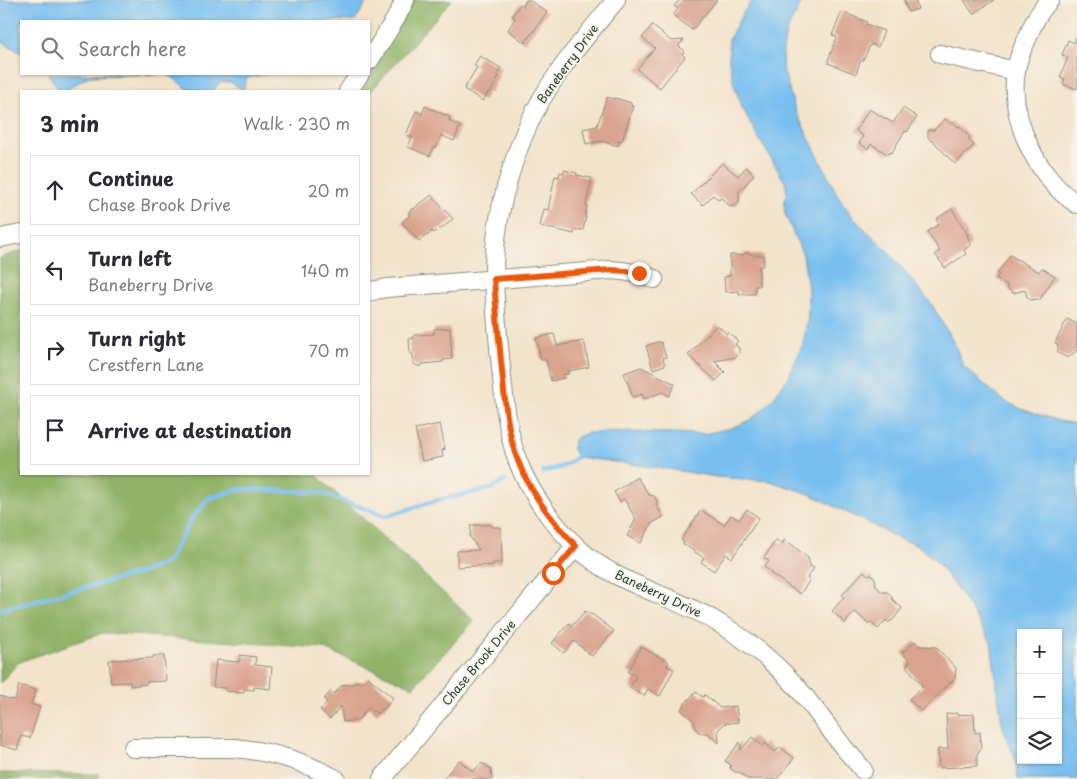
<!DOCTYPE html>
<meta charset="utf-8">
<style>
:root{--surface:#fff;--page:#f2f2f3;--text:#2b2b33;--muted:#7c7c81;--line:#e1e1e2}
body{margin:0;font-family:"Playpen Sans",sans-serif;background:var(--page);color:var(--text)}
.controls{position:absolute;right:15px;bottom:15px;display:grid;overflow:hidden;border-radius:0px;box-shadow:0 1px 4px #0004}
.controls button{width:45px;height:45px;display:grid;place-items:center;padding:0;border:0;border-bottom:1px solid var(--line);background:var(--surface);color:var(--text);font:25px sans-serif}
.stop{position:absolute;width:15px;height:15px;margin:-11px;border:4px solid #ea580c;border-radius:50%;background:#fff}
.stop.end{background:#ea580c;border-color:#fff;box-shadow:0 1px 5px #0008}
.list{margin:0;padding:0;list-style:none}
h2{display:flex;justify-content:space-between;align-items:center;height:65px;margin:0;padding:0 20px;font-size:21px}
h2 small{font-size:16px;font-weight:400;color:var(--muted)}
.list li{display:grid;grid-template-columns:32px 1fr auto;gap:15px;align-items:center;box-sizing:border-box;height:70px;margin:0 10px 10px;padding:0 10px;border:1px solid var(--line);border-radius:0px}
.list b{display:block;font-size:19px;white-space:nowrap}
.list p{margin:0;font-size:16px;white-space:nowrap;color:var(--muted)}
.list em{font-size:16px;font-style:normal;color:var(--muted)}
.icon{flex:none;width:28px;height:28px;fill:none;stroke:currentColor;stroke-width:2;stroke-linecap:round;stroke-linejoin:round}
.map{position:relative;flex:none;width:1077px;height:779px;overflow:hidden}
.search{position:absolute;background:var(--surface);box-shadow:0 1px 4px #0004;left:20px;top:20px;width:350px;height:55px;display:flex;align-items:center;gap:12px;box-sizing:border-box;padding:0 18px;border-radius:0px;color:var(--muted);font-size:19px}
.panel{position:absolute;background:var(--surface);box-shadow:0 1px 4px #0004;left:20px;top:90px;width:350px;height:385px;border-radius:0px}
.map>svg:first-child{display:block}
</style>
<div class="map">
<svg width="1077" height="779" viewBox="0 0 1077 779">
<rect width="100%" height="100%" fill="#f7f3e8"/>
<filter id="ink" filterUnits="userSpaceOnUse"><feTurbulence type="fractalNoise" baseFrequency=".02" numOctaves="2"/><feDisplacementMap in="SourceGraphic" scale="10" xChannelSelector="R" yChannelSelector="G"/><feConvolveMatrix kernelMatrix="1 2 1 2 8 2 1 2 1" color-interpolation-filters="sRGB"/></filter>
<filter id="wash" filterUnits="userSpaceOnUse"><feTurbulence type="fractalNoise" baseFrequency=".0096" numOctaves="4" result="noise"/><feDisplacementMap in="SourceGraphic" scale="20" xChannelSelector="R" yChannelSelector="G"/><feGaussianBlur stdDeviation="1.12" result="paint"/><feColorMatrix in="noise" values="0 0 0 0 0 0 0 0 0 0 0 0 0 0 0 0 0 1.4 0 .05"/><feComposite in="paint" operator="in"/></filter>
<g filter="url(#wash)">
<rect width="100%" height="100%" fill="#f3e3ca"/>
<g fill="#90b368" stroke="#58784e">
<polygon points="414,0 452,0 369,93 369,91 359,91"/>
<polygon points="21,251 21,474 315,474 474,621 413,687 323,648 103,633 19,662 0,683 0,258"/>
<polygon points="0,773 99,774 98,779 0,779"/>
</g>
<g fill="#78bff0" stroke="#4c7e92" fill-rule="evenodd">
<polygon points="0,0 368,0 355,21 21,21 21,53 0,40"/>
<path d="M753 0H803L786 32 783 50 782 65 795 110 837 194 853 218 886 249 931 303 954 343 964 367 1004 401 1024 410 1059 421 1077 424V779H1018L1015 758 1002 724 991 642 961 594 936 561 916 544 902 540 810 494 770 481 716 477 669 469 577 457 573 449 574 440 578 437 587 433 639 432 704 434 731 428 751 420 771 401 788 378 803 344 808 317V288L803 255 785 214 784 203 787 192 785 182 758 137 742 107 734 84 729 61V39L744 11ZM1021 633H1058V760H1021Z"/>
<polygon points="48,74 157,74 89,76 64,91 60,91"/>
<polygon points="168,74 266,74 247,78 243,90 230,82 220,82 213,91 190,91"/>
</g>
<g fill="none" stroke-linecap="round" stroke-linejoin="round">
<g stroke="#78bff0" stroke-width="4.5">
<polyline points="543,472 564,466 577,457"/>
<polyline points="0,610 144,572 168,561 193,517 209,498 240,489 318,492 386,516 438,500 490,489 505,481"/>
</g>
</g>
<g id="blocks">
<g fill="#daa38f">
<polygon points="526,0 529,0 547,12 531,35 530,35 525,43 508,30 515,18 512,16 520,4 523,6"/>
<polygon points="680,0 717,0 692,30 673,15 678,9 674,6"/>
<polygon points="904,0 915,0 918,9 908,12"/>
<polygon points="964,0 994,0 973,14"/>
<polygon points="842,12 867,22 866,24 884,31 878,47 871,44 863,60 860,62 856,74 828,63 829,61 828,60 837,37 832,35"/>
<polygon points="652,25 671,41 684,40 678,46 685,51 682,54 685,57 660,88 637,69 655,48 642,38"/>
<polygon points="1077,35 1077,89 1063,84 1065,79 1060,78 1068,57 1062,55 1068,40 1074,43"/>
<polygon points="480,56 501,68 497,75 499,76 490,93 488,92 483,101 464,89 477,67 474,65"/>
<polygon points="607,97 614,99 615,98 631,103 631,106 633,106 622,141 619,140 618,146 601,141 586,144 583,129 597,126"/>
<polygon points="425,106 450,117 449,121 460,126 454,141 441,135 436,148 434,147 430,156 408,147 412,137 406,135 416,111 422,114"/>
<polygon points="903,108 917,117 907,132 905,131 892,152 887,154 871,144 868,149 859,143 863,136 856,131 869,109 893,123"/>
<polygon points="945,119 951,124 953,122 958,127 959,126 970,137 968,139 974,145 955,164 933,141 931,141 928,137 928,130 934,130"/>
<polygon points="722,163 738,176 746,167 754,175 739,192 739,202 735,206 730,206 721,198 719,200 713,195 703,205 691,194"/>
<polygon points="564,170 577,173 576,175 592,178 586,205 587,205 585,217 586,217 583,230 580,229 580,231 575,230 574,234 540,226 544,209 548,210 555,176 559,177 560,172 564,173"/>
<polygon points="431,195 453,219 441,229 439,228 434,233 432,231 427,236 426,235 419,241 402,222 409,216 409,212 412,208 414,209 421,202 423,202"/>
<polygon points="952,209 968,235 967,235 971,245 964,250 966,254 945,268 935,254 940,251 927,232 939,224 936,219"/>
<polygon points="745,253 750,253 752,255 763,255 763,266 759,266 759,286 755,286 755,294 739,294 739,291 725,292 724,277 730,276 730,255 743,255"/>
<polygon points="1010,255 1039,272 1042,268 1055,276 1039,301 1037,299 1031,300 1027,297 1025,290 1013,293 1008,289 1007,285 996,278 999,275 997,274"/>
<polygon points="1067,319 1077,324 1077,350 1068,358 1058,353 1058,345 1055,343"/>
<polygon points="717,325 727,334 728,332 738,341 735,344 739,348 739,354 736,357 714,361 725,372 716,381 688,355"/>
<polygon points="450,328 452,359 443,360 443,362 423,364 421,366 417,366 413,363 413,354 410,354 409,339 414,338 414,335 434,334 434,329"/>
<polygon points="554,334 557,346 583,341 584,344 585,344 589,367 568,371 568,374 563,375 564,378 551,381 546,360 541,360 536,338"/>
<polygon points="657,342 661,342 666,357 663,358 665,365 653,369 646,346"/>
<polygon points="641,367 675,384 669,396 663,392 644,399 642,394 633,397 624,373"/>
<polygon points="440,424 445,449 442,450 443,457 422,461 415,429"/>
<polygon points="637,477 649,495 654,496 657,501 656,505 663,517 651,524 641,543 627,536 636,519 624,499 620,502 614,492"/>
<polygon points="747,509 759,518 732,558 726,554 714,571 701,562 704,558 683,544 684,542 681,540 701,510 724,525 731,515 739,520"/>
<polygon points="471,525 492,525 492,527 501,527 502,563 493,563 493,565 457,567 457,551 479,550 470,537"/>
<polygon points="785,539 808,558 810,566 814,568 807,578 810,580 800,594 770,573 771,572 764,567 769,561 764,558 776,540 782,544"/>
<polygon points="864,571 868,575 871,574 875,578 876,586 882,592 887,592 892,596 892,599 902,608 892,621 891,620 889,623 886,620 878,629 871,622 869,624 855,612 845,623 832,611 844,597 842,595"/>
<polygon points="585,611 591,615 592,614 614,631 592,656 574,641 564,653 552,643 569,623 572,626"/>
<polygon points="915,641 919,646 936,647 956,668 955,678 921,711 909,699 923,686 906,666 910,661 902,653"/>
<polygon points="641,647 669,662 667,666 674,669 660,696 648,689 644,696 630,688 636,676 628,672"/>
<polygon points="164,655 166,681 147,682 147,684 130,686 130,682 111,683 109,660 153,658 153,656"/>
<polygon points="240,655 256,657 255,665 272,667 270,689 254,687 254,690 244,689 244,693 226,691 226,688 213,687 216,660 239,662"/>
<polygon points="368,677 393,698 384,709 382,708 377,714 369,707 358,720 343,722 341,706 330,719 320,710 327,702 324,699 331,691 334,694 342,685 353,684 354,682 365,681"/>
<polygon points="19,685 36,690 31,704 40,707 30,738 21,736 17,750 0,745 0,696 12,700 12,699 15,700"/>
<polygon points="696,692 703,697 705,695 720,708 736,706 738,722 724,724 718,730 719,743 708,733 700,733 696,729 694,721 681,710 687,701"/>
<polygon points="957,713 957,715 974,714 975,733 980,732 981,748 977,754 977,766 939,768 938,749 948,749 946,714"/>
<polygon points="752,737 763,746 765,743 775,752 780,747 794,758 777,779 748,779 739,772 735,772 730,768 731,765 725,761 740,742 741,750"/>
<polygon points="459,760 473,772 480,764 484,764 491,769 492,779 443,779"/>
</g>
</g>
</g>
<g filter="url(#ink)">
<use href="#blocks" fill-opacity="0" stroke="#89907f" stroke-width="1"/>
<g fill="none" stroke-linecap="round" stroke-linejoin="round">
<g stroke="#89907f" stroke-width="20">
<g id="minor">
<path d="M616 0C582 41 546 82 525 132 506 178 493 229 494 279 495 308 498 337 501 367 504 398 507 432 518 462 530 492 553 525 576 546 615 585 671 594 717 622 746 639 773 661 796 686 813 706 828 727 844 748 850 755 857 762 863 770"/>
<path d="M1050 0C1039 11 1032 25 1027 39 1022 49 1017 60 1016 71 1008 117 1038 180 1077 204"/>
<polyline points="940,54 1016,71"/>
<polyline points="369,61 396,18 405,0"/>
<polyline points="348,91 360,74"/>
<polyline points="0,238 21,234"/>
<path d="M369 292 376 290 387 288 611 270C627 271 639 273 654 279"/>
<path d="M133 748H235C273 752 303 761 336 779"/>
<polyline points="382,779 576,546"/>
</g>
</g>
<use href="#minor" stroke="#fff" stroke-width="18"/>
</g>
</g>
<g fill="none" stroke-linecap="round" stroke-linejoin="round" filter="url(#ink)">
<path stroke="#ea580c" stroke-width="6" d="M553 573 576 546C553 522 530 493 518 461 507 432 505 401 502 371 499 340 496 309 494 279L611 270 626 271 639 273"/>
</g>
<g text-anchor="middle" stroke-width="4" stroke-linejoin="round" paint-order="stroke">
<g font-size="12" fill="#1f3d34" stroke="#f7f3e8">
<text transform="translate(568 64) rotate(-54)" y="4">Baneberry Drive</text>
<text transform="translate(658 594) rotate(25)" y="4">Baneberry Drive</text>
<text transform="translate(479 663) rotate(-50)" y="4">Chase Brook Drive</text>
</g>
</g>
</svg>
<div class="controls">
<button>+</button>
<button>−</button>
<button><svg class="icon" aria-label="layers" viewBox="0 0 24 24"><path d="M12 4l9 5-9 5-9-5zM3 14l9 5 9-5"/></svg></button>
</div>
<div class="stop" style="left:553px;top:573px"></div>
<div class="stop end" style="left:639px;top:273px"></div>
<div class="search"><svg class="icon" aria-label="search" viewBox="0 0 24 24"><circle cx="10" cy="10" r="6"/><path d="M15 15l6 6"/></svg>Search here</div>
<section class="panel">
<h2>3 min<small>Walk · 230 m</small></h2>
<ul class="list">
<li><svg class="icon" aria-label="ahead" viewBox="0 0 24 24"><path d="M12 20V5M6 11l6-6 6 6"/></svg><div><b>Continue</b><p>Chase Brook Drive</p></div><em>20 m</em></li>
<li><svg class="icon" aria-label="left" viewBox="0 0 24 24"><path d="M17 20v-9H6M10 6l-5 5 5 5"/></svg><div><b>Turn left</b><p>Baneberry Drive</p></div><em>140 m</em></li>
<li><svg class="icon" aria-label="right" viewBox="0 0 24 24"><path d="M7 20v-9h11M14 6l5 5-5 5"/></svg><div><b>Turn right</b><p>Crestfern Lane</p></div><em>70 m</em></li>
<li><svg class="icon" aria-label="arrive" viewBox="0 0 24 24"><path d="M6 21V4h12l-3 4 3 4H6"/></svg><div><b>Arrive at destination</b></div></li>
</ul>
</section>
</div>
